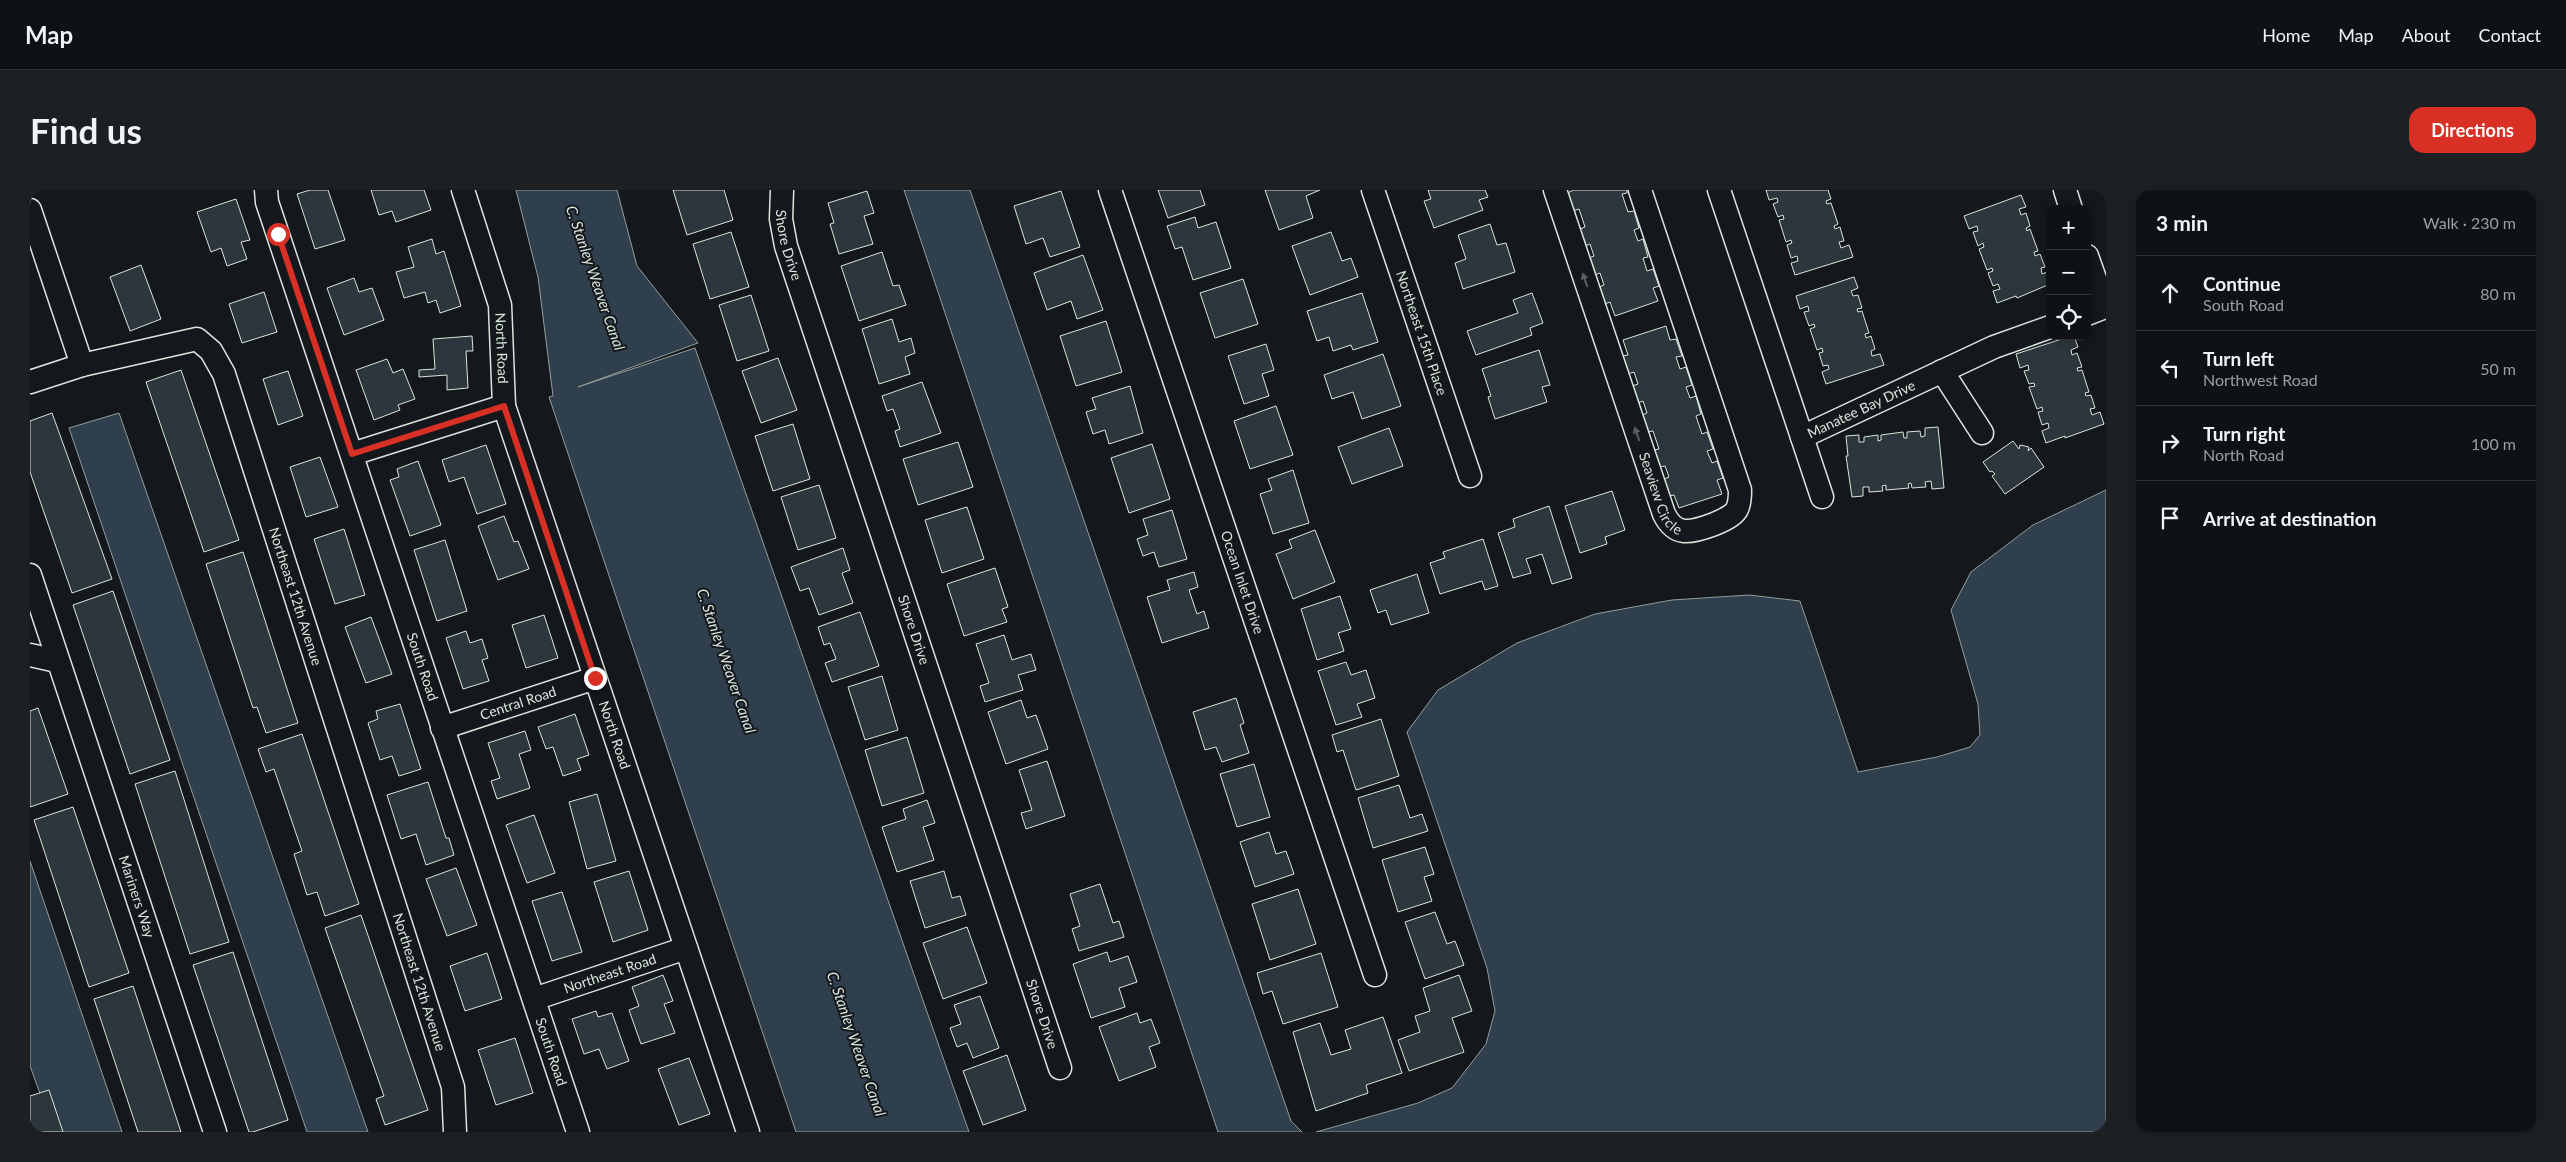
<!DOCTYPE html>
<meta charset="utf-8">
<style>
:root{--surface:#0f1215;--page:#1d2022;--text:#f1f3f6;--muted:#9b9ea0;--line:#2f3234;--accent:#d93025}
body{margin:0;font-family:Lato,sans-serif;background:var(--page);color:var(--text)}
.controls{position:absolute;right:15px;top:15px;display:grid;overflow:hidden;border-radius:10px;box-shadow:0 2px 8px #0003}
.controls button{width:45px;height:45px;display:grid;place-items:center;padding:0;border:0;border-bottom:1px solid var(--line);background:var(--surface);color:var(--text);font:25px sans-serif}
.stop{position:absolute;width:15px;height:15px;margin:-11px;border:4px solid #d93025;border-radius:50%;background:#fff}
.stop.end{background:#d93025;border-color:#fff;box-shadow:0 1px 5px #0008}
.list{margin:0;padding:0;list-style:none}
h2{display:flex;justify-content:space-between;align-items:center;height:65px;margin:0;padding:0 20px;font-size:21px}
h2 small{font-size:16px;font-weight:400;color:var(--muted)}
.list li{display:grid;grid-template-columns:32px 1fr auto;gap:15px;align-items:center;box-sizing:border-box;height:75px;padding:0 20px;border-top:1px solid var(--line)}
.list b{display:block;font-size:19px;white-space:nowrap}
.list p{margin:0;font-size:16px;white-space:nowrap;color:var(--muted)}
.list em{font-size:16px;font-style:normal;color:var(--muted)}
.icon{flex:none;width:28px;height:28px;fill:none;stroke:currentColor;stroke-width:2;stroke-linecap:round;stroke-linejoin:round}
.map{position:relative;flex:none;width:2076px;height:942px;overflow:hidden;border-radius:15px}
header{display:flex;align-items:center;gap:30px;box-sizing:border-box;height:70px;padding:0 25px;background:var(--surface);border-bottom:1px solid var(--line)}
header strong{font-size:24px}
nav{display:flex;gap:28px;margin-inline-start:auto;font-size:18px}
.intro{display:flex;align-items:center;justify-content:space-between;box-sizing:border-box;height:120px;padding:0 30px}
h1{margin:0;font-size:35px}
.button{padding:12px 22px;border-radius:15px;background:var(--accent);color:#fff;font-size:18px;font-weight:700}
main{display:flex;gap:30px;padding:0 30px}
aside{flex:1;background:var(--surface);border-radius:15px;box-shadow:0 2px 8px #0003}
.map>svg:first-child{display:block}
</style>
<header>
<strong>Map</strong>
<nav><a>Home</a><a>Map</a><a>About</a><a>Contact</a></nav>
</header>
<div class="intro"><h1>Find us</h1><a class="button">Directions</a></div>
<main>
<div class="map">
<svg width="2076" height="942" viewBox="0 0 2076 942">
<rect width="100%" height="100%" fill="#14181c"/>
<g fill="#2f3f4d" stroke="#939e99">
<polygon points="486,0 587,0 607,76 668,153 548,197 665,158 939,942 766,942 519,207 523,206 508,87"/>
<polygon points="874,0 940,0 1261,931 1272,942 1188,942"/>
<polygon points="89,223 338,942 277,942 39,238"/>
<polygon points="2076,300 2076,942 1286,942 1388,913 1422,898 1456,854 1465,821 1457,778 1377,542 1408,500 1487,453 1565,424 1642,410 1719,405 1770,411 1828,582 1907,567 1940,557 1950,545 1948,514 1921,420 1941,382 2003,335"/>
<polygon points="0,671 92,942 24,942 0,876"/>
</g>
<g fill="#2c363c" stroke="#d8e6dc">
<polygon points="280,0 298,0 315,50 285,59 267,4"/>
<polygon points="341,0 394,0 401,20 366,32 362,21 349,25"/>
<polygon points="643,0 694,0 703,30 657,45"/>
<polygon points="1128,0 1170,0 1175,15 1138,28"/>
<polygon points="1235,0 1290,0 1276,6 1283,28 1249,40"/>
<polygon points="1398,0 1455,0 1458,7 1449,10 1453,20 1404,38 1394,11 1401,9"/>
<polygon points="1543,0 1597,0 1597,3 1592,4 1598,22 1604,21 1609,38 1604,40 1608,51 1613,49 1618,67 1613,68 1617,81 1623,79 1629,96 1623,98 1628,111 1585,126 1580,112 1575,114 1569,97 1574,95 1570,83 1565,85 1559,68 1564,66 1560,54 1555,56 1550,39 1555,37 1549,19 1543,21 1538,3"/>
<polygon points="1736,0 1798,0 1801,9 1796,11 1797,14 1801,13 1808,34 1804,36 1805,39 1810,37 1814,51 1809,52 1811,58 1819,55 1823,67 1765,85 1761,73 1768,71 1767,66 1761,68 1757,55 1762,53 1761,50 1756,52 1749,30 1754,29 1753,25 1748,27 1743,14 1748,12 1747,8 1739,10"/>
<polygon points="837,1 844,23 834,26 843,54 809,64 800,34 804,33 798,13"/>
<polygon points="1031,1 1050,57 1020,67 1013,48 996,54 984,16"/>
<polygon points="1991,5 1996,17 1989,19 1991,25 1996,23 2000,36 1996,38 1997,41 2000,39 2008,61 2004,62 2005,66 2010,64 2015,77 2011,78 2012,84 2020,81 2020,94 1987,108 1986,106 1967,113 1963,101 1970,99 1968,94 1963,96 1958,83 1963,81 1962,78 1957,80 1949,59 1954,57 1953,53 1948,56 1943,42 1948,41 1947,36 1939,39 1934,26"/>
<polygon points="206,9 220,50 211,52 217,69 197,76 191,58 181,62 167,22"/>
<polygon points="1165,27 1168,38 1186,32 1201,78 1163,90 1152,57 1145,59 1137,36"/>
<polygon points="1460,34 1467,55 1476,53 1485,82 1433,99 1425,73 1436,69 1428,45"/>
<polygon points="701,42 719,97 680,109 663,54"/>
<polygon points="1301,42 1312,71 1321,68 1328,87 1280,105 1262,56"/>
<polygon points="402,49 406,64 414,61 431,116 410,123 406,110 398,113 395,102 374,108 366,82 384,77 378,57"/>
<polygon points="852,62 863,96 869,95 876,115 829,131 811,76"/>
<polygon points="1053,65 1073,120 1047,129 1041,111 1017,120 1004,83"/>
<polygon points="111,75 131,129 100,141 80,87"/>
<polygon points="1824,87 1828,98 1821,101 1823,106 1828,105 1832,118 1827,119 1828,122 1832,121 1839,143 1835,144 1836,148 1841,146 1845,159 1841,161 1842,166 1850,164 1854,175 1796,194 1792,182 1799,179 1798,175 1793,176 1789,163 1793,162 1792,158 1787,160 1780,139 1785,137 1784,134 1779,136 1774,122 1779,121 1778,116 1770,119 1766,106"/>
<polygon points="324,88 329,102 342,98 354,130 314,145 297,98"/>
<polygon points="1213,89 1228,134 1185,148 1170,103"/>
<polygon points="234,102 247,142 212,153 199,114"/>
<polygon points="1332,103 1348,152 1323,160 1321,155 1303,161 1299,147 1287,151 1277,121"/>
<polygon points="1502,103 1513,133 1500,138 1502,145 1446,165 1437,141 1488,123 1483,110"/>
<polygon points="721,105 739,161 707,171 689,115"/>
<polygon points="862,129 869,152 881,148 885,163 875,167 880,184 849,194 832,139"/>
<polygon points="1076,131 1092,182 1046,196 1030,146"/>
<polygon points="1636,136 1640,150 1646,149 1652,166 1646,167 1650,179 1656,177 1662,195 1656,197 1660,208 1666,206 1671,224 1666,226 1672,244 1677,242 1683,259 1677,261 1682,273 1687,271 1693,288 1687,290 1692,304 1649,318 1644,305 1639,306 1634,289 1639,287 1635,276 1629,277 1623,260 1629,259 1623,241 1617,242 1612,225 1617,223 1613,211 1608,213 1602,196 1608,194 1604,182 1598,184 1592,166 1598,165 1593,150"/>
<polygon points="442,146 443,161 436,161 438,198 417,200 417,185 389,187 389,180 405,179 403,149"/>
<polygon points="2041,146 2044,146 2048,157 2041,160 2042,165 2047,163 2052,177 2047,178 2048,181 2052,180 2059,202 2055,203 2056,206 2061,205 2065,218 2060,219 2062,225 2070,222 2074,234 2035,248 2035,246 2016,253 2012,241 2019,238 2018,233 2012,235 2008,222 2013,221 2012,217 2007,219 1999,197 2005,196 2004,193 1999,194 1994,181 1999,180 1998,175 1990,178 1986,164"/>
<polygon points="1236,154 1244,180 1232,184 1239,206 1214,214 1198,166"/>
<polygon points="1509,160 1520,195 1512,197 1517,212 1465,229 1458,207 1461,206 1452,179"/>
<polygon points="1353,164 1371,216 1332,229 1323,202 1302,209 1294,185"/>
<polygon points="748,168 767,220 731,233 712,181"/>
<polygon points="357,169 363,183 373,179 385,209 368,215 370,220 344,230 326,180"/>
<polygon points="151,180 209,350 174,362 116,192"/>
<polygon points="258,181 273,226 248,235 233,189"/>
<polygon points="892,192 911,243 870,257 865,241 870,239 863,219 857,221 852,206"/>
<polygon points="1100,196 1113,243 1079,254 1075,240 1063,244 1056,222 1066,219 1062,208"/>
<polygon points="1246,216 1263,265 1220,279 1204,231"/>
<polygon points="22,223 82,389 42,403 0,282 0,231"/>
<polygon points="763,234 780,289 743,301 725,246"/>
<polygon points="1908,237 1914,298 1902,299 1901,291 1895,292 1896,297 1882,298 1881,293 1878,294 1879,298 1856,300 1856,295 1852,296 1853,301 1839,302 1839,297 1833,297 1833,306 1822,307 1816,266 1818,266 1816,246 1829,245 1829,252 1834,252 1834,247 1848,245 1848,251 1851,250 1851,245 1873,242 1874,248 1877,248 1877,242 1890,241 1891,247 1895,246 1895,238"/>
<polygon points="1359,238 1373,276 1322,294 1308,257"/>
<polygon points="1983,251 1989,259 1990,255 1999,257 1998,261 2001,258 2014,277 1975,304 1962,286 1965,284 1962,281 1960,282 1953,272"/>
<polygon points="928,252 943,297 888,315 873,269"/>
<polygon points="1122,254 1140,309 1099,323 1081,268"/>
<polygon points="456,255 476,314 447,324 434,287 419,292 412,270"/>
<polygon points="290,267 308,317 276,327 260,277"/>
<polygon points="388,271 411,335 380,346 360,290 369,287 367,279"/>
<polygon points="1263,280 1279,333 1243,344 1230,304 1242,300 1238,289"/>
<polygon points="789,295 806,348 768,360 751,307"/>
<polygon points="1582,301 1595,340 1575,347 1577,354 1550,363 1535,316"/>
<polygon points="1519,316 1542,388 1522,394 1512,364 1496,369 1501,383 1483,388 1468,343 1485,337 1483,329"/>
<polygon points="937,317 954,369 912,383 895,330"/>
<polygon points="1142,320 1157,369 1129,377 1124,362 1113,366 1107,349 1118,345 1113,329"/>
<polygon points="474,326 484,352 488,351 499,379 468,390 448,336"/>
<polygon points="314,339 335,405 305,414 284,349"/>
<polygon points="1285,340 1305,392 1263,409 1246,364 1262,358 1259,350"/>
<polygon points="1453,349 1468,396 1455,400 1452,391 1410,404 1400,373 1415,368 1413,362"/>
<polygon points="415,350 437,421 407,431 384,360"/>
<polygon points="813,358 820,380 812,383 823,413 789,425 779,398 770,401 761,377"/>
<polygon points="213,362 268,533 236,543 227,517 223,518 176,374"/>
<polygon points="965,378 978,417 972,419 977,432 934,446 917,394"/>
<polygon points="1164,382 1168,397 1159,400 1167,424 1174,421 1179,438 1132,453 1117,407 1140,400 1137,390"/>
<polygon points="1387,384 1399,423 1361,435 1356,420 1348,423 1340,400"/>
<polygon points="83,401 140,570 100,584 43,415"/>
<polygon points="1310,406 1321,439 1308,443 1314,461 1287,470 1271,419"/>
<polygon points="830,422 849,476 802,492 795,473 806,469 800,453 794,455 788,437"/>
<polygon points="514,425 528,468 496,478 482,435"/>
<polygon points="341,427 362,484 336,493 315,437"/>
<polygon points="436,441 440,453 452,449 458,468 452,470 459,491 433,499 416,448"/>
<polygon points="974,445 982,470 1001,464 1006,480 988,485 993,500 955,512 950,496 959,493 946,454"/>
<polygon points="1316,472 1321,485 1336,480 1345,508 1327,514 1332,527 1306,535 1288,481"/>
<polygon points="852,486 868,540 835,550 818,497"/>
<polygon points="1206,508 1214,533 1210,535 1219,563 1192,572 1186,557 1175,560 1163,522"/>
<polygon points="991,510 997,528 1006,525 1018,559 976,574 958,522"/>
<polygon points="370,514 391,579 369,586 362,566 350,570 338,533 348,529 346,521"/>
<polygon points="8,518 38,604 0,617 0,521"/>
<polygon points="545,524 559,565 547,569 551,580 533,586 523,557 516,559 508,537"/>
<polygon points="1351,529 1369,586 1326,600 1313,560 1307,562 1302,545"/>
<polygon points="495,541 501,560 489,564 500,598 467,609 461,591 470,588 458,553"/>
<polygon points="272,544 329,714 295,726 287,702 277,705 264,664 272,661 244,579 236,582 228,559"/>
<polygon points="877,547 894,603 852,616 835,560"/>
<polygon points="1017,571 1035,626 996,639 991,623 1002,620 989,580"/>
<polygon points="1224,574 1240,627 1207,637 1190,584"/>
<polygon points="145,581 199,752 160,764 105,594"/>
<polygon points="398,592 416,648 419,648 424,665 396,675 386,644 371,649 357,605"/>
<polygon points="1369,595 1380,628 1392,624 1398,641 1343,658 1328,608"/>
<polygon points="567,604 586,671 557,679 539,612"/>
<polygon points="897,610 905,633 893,637 904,670 867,682 852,637 876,629 873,619"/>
<polygon points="43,617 99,783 59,797 4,630"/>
<polygon points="504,625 525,683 497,693 476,635"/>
<polygon points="1239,642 1246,664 1256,661 1264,684 1225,697 1210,652"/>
<polygon points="1395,657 1404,684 1394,687 1402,711 1368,722 1352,670"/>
<polygon points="426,678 447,735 417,746 396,689"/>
<polygon points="599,681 618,740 583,752 564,692"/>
<polygon points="914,681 922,708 930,706 936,725 895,738 880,691"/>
<polygon points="1070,694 1083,733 1089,731 1094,747 1049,761 1042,739 1050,736 1040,704"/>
<polygon points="1268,699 1286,754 1240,770 1222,714"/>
<polygon points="532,702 552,762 522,771 502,711"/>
<polygon points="1405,722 1417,754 1425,751 1434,775 1395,789 1375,732"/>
<polygon points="331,725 398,920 355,935 346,909 354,906 295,738"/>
<polygon points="937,737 957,793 913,809 893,753"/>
<polygon points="203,762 258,930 223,942 219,942 163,775"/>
<polygon points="1077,762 1080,772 1098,766 1107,792 1089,798 1095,817 1061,828 1043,774"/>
<polygon points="457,763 472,809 435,821 420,776"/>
<polygon points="1291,763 1308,817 1253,834 1242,801 1233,804 1227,783"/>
<polygon points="633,785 643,811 634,814 645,843 611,854 599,820 609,816 602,797"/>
<polygon points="1429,785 1442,821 1422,828 1434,862 1379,881 1368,850 1390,842 1385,826 1400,821 1393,798"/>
<polygon points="103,796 151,942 108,942 64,809"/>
<polygon points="950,806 969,858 943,868 937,853 927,857 920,838 931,834 924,815"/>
<polygon points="566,821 568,827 582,823 599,871 577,879 569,859 554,864 542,829"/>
<polygon points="1107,823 1110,833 1121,829 1130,853 1119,857 1126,877 1089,891 1069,837"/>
<polygon points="1353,827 1372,883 1336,895 1338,903 1286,921 1263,842 1290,833 1301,865 1321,859 1315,840"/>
<polygon points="485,848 503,903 466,915 448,860"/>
<polygon points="977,865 996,920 953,935 933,881"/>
<polygon points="659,868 680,924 649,935 628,879"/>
<polygon points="19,900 33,942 0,942 0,906"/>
</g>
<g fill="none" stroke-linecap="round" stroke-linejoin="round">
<g stroke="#d8e6dc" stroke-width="25">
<g id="minor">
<path id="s1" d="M236 0 237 12 548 942"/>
<path id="s2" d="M433 0 470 115 474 216 718 942"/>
<path id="s3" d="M752 0 751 29 756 56 1030 878"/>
<path id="s4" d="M1080 0 1345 785"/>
<path id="s5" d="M1343 0 1440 286"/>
<path id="s6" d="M1525 0 1634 324C1638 332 1644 340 1654 341 1666 342 1702 330 1707 319 1710 313 1710 306 1710 300L1610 0"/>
<path id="s7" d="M1689 0 1772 247 1964 157 2020 137"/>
<polyline points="2035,0 2041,19"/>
<polyline points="0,20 52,175"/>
<polyline points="2057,66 2075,117 2057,124"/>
<polyline points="1912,181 1952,243"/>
<path id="s8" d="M0 192 52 175 167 149 181 161 194 184 423 897 425 942"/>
<polyline points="1772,247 1792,307"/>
<polyline points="322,264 474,216"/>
<path id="s9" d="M0 385 185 942"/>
<polyline points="0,465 27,471"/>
<path id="s10" d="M412 538 565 488"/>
<path id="s11" d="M504 809 656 758"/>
</g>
</g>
<use href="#minor" stroke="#14181c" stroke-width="22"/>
</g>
<defs><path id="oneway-solid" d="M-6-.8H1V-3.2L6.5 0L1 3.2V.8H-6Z" transform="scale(1.25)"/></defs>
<g fill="#59605f">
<use href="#oneway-solid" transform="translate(1555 90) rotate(-109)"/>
<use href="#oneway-solid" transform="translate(1607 244) rotate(-109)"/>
</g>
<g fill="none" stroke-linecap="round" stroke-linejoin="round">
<polyline stroke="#d93025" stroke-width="6" points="248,44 322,264 474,216 565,488"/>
</g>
<g text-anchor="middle" stroke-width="4" stroke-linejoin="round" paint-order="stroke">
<g font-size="14" fill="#d8e6dc" stroke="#14181c">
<text dy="5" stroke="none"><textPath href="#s3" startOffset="56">Shore Drive</textPath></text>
<text dy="5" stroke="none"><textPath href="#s5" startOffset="151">Northeast 15th Place</textPath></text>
<text dy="5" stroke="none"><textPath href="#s2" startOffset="164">North Road</textPath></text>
<text dy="5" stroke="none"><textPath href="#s7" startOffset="326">Manatee Bay Drive</textPath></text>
<text dy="5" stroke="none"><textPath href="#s6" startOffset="322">Seaview Circle</textPath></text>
<text dy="5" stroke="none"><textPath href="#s4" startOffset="414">Ocean Inlet Drive</textPath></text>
<text dy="5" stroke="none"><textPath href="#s8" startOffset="451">Northeast 12th Avenue</textPath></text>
<text dy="5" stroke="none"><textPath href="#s3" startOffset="461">Shore Drive</textPath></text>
<text dy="5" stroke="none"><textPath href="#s1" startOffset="502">South Road</textPath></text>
<text dy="5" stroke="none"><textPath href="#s10" startOffset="80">Central Road</textPath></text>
<text dy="5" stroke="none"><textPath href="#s2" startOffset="569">North Road</textPath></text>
<text dy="5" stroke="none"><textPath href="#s9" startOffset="339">Mariners Way</textPath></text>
<text dy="5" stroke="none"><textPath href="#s11" startOffset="80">Northeast Road</textPath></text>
<text dy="5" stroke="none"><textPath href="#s8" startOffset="856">Northeast 12th Avenue</textPath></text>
<text dy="5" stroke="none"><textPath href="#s3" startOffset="866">Shore Drive</textPath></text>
<text dy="5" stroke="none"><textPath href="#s1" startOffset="908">South Road</textPath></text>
</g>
<g font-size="15" font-style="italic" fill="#d8e6dc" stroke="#14181c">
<text transform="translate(565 88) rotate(71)" y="5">C. Stanley Weaver Canal</text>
<text transform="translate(696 471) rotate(71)" y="5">C. Stanley Weaver Canal</text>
<text transform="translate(826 854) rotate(71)" y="5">C. Stanley Weaver Canal</text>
</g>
</g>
</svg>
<div class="controls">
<button>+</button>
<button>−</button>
<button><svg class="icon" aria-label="locate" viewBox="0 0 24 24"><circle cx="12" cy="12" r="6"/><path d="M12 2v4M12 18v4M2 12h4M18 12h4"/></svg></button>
</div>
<div class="stop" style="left:248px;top:44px"></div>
<div class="stop end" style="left:565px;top:488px"></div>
</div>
<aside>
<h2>3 min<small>Walk · 230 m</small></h2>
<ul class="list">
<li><svg class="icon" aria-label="ahead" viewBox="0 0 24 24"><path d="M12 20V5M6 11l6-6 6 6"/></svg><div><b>Continue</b><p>South Road</p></div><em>80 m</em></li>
<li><svg class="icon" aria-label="left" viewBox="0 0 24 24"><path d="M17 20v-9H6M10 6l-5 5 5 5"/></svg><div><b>Turn left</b><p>Northwest Road</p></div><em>50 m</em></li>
<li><svg class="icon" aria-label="right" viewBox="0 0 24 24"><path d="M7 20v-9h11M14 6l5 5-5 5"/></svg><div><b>Turn right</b><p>North Road</p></div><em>100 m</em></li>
<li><svg class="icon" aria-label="arrive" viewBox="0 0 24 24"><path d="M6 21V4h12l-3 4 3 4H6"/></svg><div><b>Arrive at destination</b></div></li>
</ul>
</aside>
</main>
